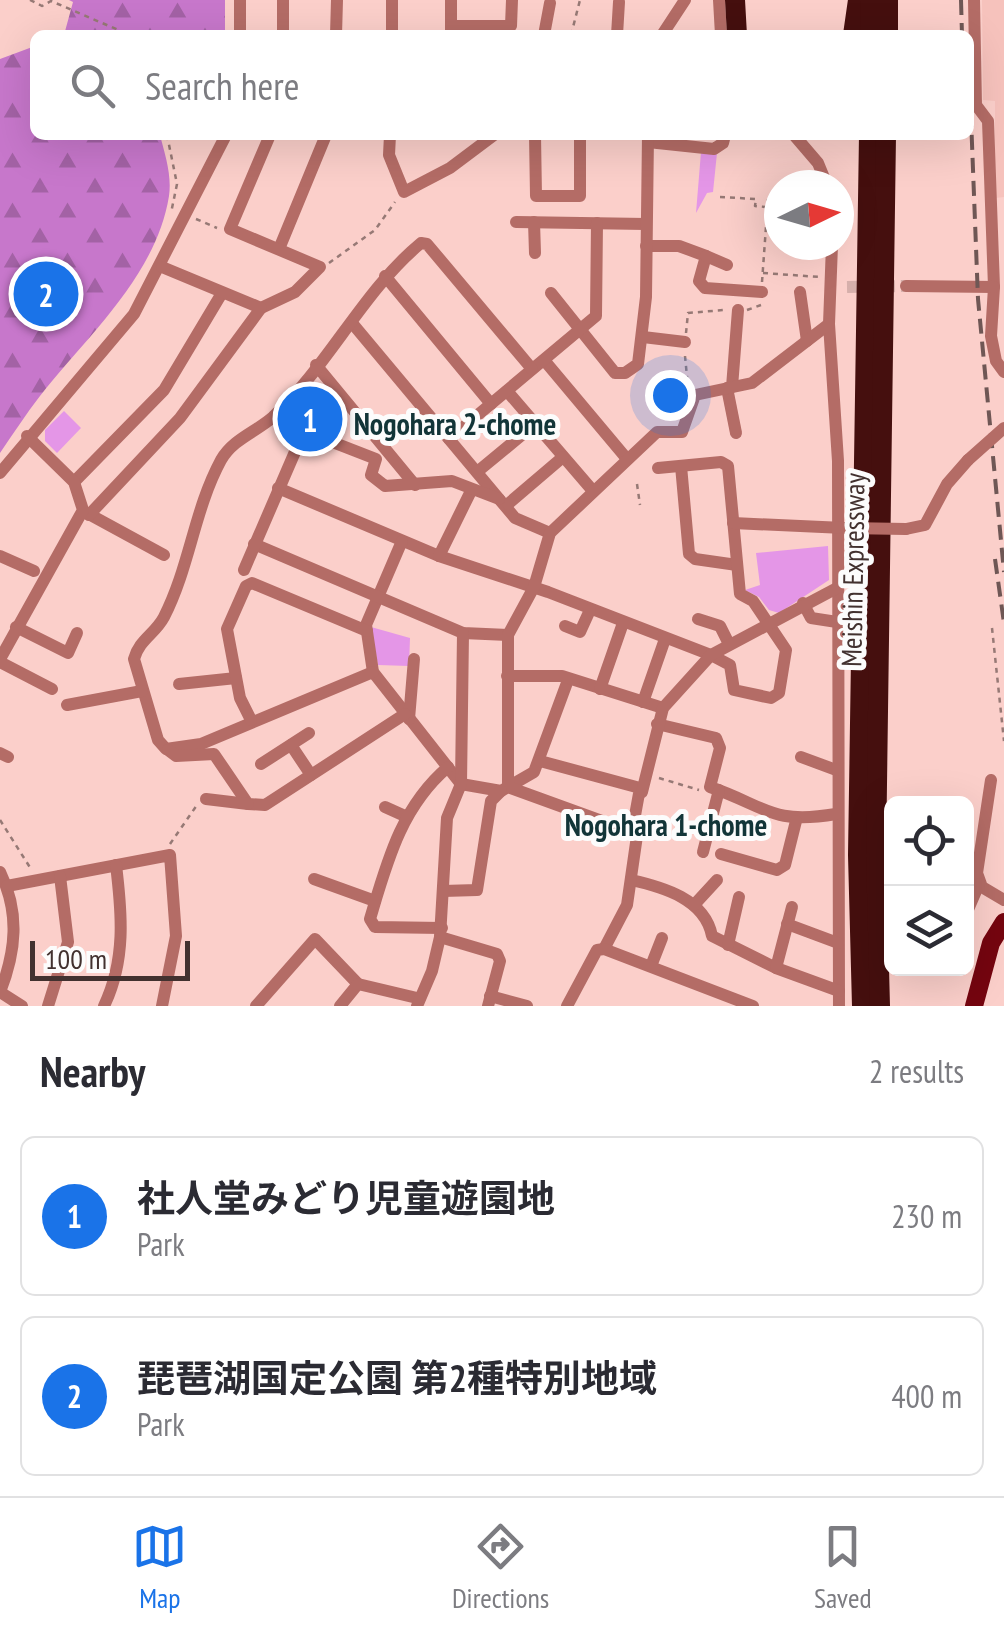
<!DOCTYPE html>
<meta charset="utf-8">
<style>
:root{--surface:#fff;--page:#f2f2f3;--text:#2b2b33;--muted:#7c7c81;--line:#e1e1e2;--accent:#1a73e8}
body{margin:0;font-family:"PT Sans Narrow","Noto Sans JP",sans-serif;background:var(--page);color:var(--text)}
.controls{position:absolute;right:30px;bottom:30px;display:grid;overflow:hidden;border-radius:15px;box-shadow:0 10px 40px #0002}
.controls button{width:90px;height:90px;display:grid;place-items:center;padding:0;border:0;border-bottom:2px solid var(--line);background:var(--surface);color:var(--text);font:50px sans-serif}
.compass{position:absolute;left:764px;top:170px;width:90px;height:90px;border-radius:50%;background:var(--surface);box-shadow:0 10px 40px #0002;rotate:85deg}
.scale{position:absolute;left:30px;bottom:25px;width:160px;box-sizing:border-box;padding-left:10px;border:5px solid #42312f;border-top:0;font-size:28px;line-height:35px;white-space:nowrap;color:#42312f;-webkit-text-stroke:8px #fcfcfc;paint-order:stroke}
.you{position:absolute;left:670px;top:395px;width:35px;height:35px;margin:-25px;border:8px solid #fff;border-radius:50%;background:#1a73e8;box-shadow:0 0 0 15px #1a73e833}
.badge{display:grid;place-items:center;width:65px;height:65px;border-radius:50%;background:var(--accent);color:#fff;font-size:32px;font-weight:700}
.pin{position:absolute;translate:-50% -50%;border:5px solid #fff;box-shadow:0 2px 10px #0006}
.list{margin:0;padding:0;list-style:none}
h2{display:flex;justify-content:space-between;align-items:center;height:130px;margin:0;padding:0 40px;font-size:42px}
h2 small{font-size:32px;font-weight:400;color:var(--muted)}
.list li{display:grid;grid-template-columns:65px 1fr auto;gap:30px;align-items:center;box-sizing:border-box;height:160px;margin:0 20px 20px;padding:0 20px;border:2px solid var(--line);border-radius:15px}
.list b{display:block;font-size:38px;white-space:nowrap}
.list p{margin:0;font-size:32px;white-space:nowrap;color:var(--muted)}
.list em{font-size:32px;font-style:normal;color:var(--muted)}
.icon{flex:none;width:55px;height:55px;fill:none;stroke:currentColor;stroke-width:2;stroke-linecap:round;stroke-linejoin:round}
.map{position:relative;flex:none;width:1004px;height:1006px;overflow:hidden}
.search{position:absolute;background:var(--surface);box-shadow:0 10px 40px #0002;left:30px;right:30px;top:30px;height:110px;display:flex;align-items:center;gap:25px;box-sizing:border-box;padding:0 35px;border-radius:15px;color:var(--muted);font-size:38px}
.sheet{height:490px;background:var(--surface)}
nav{display:flex;justify-content:space-around;align-items:center;box-sizing:border-box;height:140px;border-top:2px solid var(--line);background:var(--surface);font-size:28px;color:var(--muted)}
nav a{display:grid;justify-items:center;gap:5px}
nav .on{color:var(--accent)}
.map>svg:first-child{display:block}
</style>
<div class="map">
<svg width="1004" height="1006" viewBox="0 0 1004 1006">
<defs>
<pattern id="forest-firs" width="22" height="20" patternUnits="userSpaceOnUse" patternTransform="scale(2.5)"><rect width="22" height="20" fill="#c777cb"/><path d="M5 1l3.5 6h-7zM16 11l3.5 6h-7z" fill="#a362a5"/></pattern>
</defs>
<rect width="100%" height="100%" fill="#fbcfca"/>
<polygon fill="#f6c2bc" points="982,0 1004,0 1004,197 995,198 995,101 983,100"/>
<g fill="#e496e7">
<polygon points="701,152 717,153 713,192 707,193 696,213"/>
<polygon points="299,392 332,426 325,435 282,413"/>
<polygon points="64,411 81,428 57,453 45,441 45,430"/>
<polygon points="828,546 829,580 779,613 769,610 759,597 745,590 760,585 756,553"/>
<polygon points="371,627 410,638 409,666 378,665"/>
</g>
<g fill="url(#forest-firs)">
<polygon points="69,0 225,0 225,35 64,35 73,2"/>
<path d="M35 46V135H160C165 155 172 175 169 196 156 276 88 335 40 396 26 414 13 434 0 453V59Z"/>
</g>
<g fill="none" stroke-linecap="round" stroke-linejoin="round">
<polyline stroke="#d6afab" stroke-width="12" stroke-dasharray="12 6" stroke-linecap="butt" points="847,287 906,286"/>
<g stroke="#967975" stroke-width="2.5" stroke-dasharray="5 5" stroke-linecap="butt">
<polyline points="30,0 42,6 51,1 130,35"/>
<polyline points="571,35 580,0"/>
<polyline points="167,135 177,184 171,213"/>
<polyline points="720,197 756,199 755,206 766,207"/>
<polyline points="196,219 217,228"/>
<polyline points="329,263 375,230 395,202"/>
<polyline points="763,273 820,277"/>
<polyline points="762,282 768,199"/>
<polyline points="747,310 761,305"/>
<polyline points="686,333 688,313 724,310"/>
<polyline points="685,356 688,387"/>
<polyline points="637,484 640,505"/>
<polyline points="992,628 1004,741"/>
<polyline points="659,778 699,790"/>
<polyline points="0,820 31,869"/>
<polyline points="170,844 197,805"/>
</g>
<g stroke="#b46c66" stroke-width="12">
<polyline points="240,0 240,35"/>
<polyline points="283,0 283,35"/>
<polyline points="719,0 721,35"/>
<polyline points="974,0 976,105 988,121 994,287 991,336 996,361 1004,372"/>
<polyline points="451,26 511,26 512,0"/>
<polyline points="451,32 451,0"/>
<polyline points="336,35 337,0"/>
<polyline points="392,35 392,0"/>
<polyline points="544,35 550,3"/>
<polyline points="617,35 619,2"/>
<polyline points="662,35 685,0"/>
<polyline points="390,135 389,155 404,192 450,168 494,135"/>
<polyline points="535,135 536,196 580,196 580,135"/>
<polyline points="794,135 818,163 827,185"/>
<polyline points="648,142 714,149 723,143 725,135"/>
<polyline points="516,222 646,224"/>
<polyline points="534,222 535,253"/>
<polyline points="832,245 829,324 838,461 839,1006"/>
<polyline points="646,246 679,246 706,256 699,281 705,288 762,292"/>
<polyline points="279,249 326,135"/>
<polyline points="706,256 727,265"/>
<polyline points="385,276 491,404"/>
<polyline points="906,286 994,287"/>
<polyline points="800,292 807,341"/>
<polyline points="551,293 615,373 625,373 638,364 646,297 648,135"/>
<polyline points="261,308 295,292 320,267 230,229 270,135"/>
<polyline points="352,323 515,518 550,533"/>
<polyline points="643,337 685,342"/>
<polyline points="544,360 627,459"/>
<polyline points="316,365 415,485"/>
<polyline points="732,387 738,310"/>
<polyline points="727,388 736,433"/>
<polyline points="507,391 593,491"/>
<polyline points="449,439 596,316 597,223"/>
<polyline points="681,466 689,554 695,559 737,565"/>
<polyline points="477,472 535,424"/>
<polyline points="0,473 134,314 226,135"/>
<polyline points="74,482 164,390 222,293"/>
<polyline points="278,488 439,556 548,592 711,655 730,665 734,690 771,698 779,693 786,650 753,601 740,594 728,466 721,462 658,468"/>
<polyline points="508,504 563,457"/>
<polyline points="85,512 164,555"/>
<polyline points="89,515 180,418 261,308 162,267"/>
<polyline points="733,523 844,528"/>
<polyline points="906,529 925,525 947,484 968,460"/>
<polyline points="402,541 366,625 373,672 461,784 501,791 534,772 568,680"/>
<polyline points="254,544 463,633 508,635"/>
<polyline points="0,556 34,571"/>
<polyline points="439,556 471,491"/>
<polyline points="244,570 304,431 376,459 371,475 385,486 452,481 499,499"/>
<polyline points="803,603 811,618 837,622"/>
<polyline points="698,619 720,626 729,644"/>
<polyline points="565,626 580,632 590,610"/>
<polyline points="16,627 68,653 77,633"/>
<polyline points="0,659 83,510 74,482 27,436"/>
<polyline points="0,662 52,689"/>
<path d="M373 672 201 744 166 749 158 740 134 659C139 640 155 634 164 617 190 566 194 510 221 460 233 439 256 432 273 417 329 365 363 291 421 243L427 244 532 369"/>
<polyline points="507,676 562,676 663,708"/>
<polyline points="179,684 236,678"/>
<polyline points="600,689 623,623"/>
<polyline points="643,702 665,639"/>
<polyline points="67,705 142,691"/>
<polyline points="409,719 414,659"/>
<polyline points="251,720 240,698 227,629 246,586 252,583 367,631"/>
<path d="M657 724 716 738 720 748 710 787C766 806 770 825 836 814"/>
<polyline points="291,745 311,775"/>
<polyline points="168,750 176,756 214,754 248,804 265,805 405,714"/>
<polyline points="0,753 8,757"/>
<polyline points="801,757 836,770"/>
<polyline points="540,761 640,788 632,832 508,787 508,635 534,587 550,533 657,432 682,432 695,395 752,383 829,324"/>
<polyline points="261,764 309,733"/>
<polyline points="991,780 977,873 982,887 1004,900"/>
<polyline points="642,792 663,708 711,655 837,588"/>
<polyline points="206,799 248,804"/>
<polyline points="385,807 405,816"/>
<polyline points="703,852 719,790"/>
<polyline points="721,854 777,870 785,865 796,821"/>
<path d="M0 872C20 913 16 951 0 992"/>
<polyline points="314,879 375,901"/>
<path d="M631 880C663 887 705 899 712 936L776 968 839 991"/>
<polyline points="7,886 170,855 176,936 162,1006"/>
<polyline points="443,891 477,890 491,801 501,791"/>
<polyline points="694,905 717,880"/>
<polyline points="966,914 979,884"/>
<polyline points="787,924 838,943"/>
<path d="M442 928 375 927 370 919C387 862 401 807 448 767"/>
<polyline points="440,937 497,954 500,961 488,1006"/>
<polyline points="728,945 739,897"/>
<polyline points="604,949 627,905 639,822"/>
<polyline points="651,966 662,938"/>
<polyline points="776,968 792,907"/>
<polyline points="0,992 22,1006"/>
<polyline points="490,996 527,1006"/>
<polyline points="48,1006 68,942 60,876"/>
<path d="M104 1006C126 960 122 914 116 865"/>
<polyline points="256,1006 315,939 358,984"/>
<polyline points="340,1006 358,984 417,998"/>
<polyline points="417,1006 432,971 440,937 447,818 461,784 463,633"/>
<polyline points="567,1006 597,950 604,949 753,1006"/>
</g>
<polyline stroke="#75050f" stroke-width="18" points="974,1006 991,943 1004,922"/>
<g stroke="#450f0e" stroke-width="20">
<polyline points="735,0 737,35"/>
<polyline points="853,35 858,0"/>
<polyline points="870,35 871,0"/>
<polyline points="888,35 888,0"/>
<polyline points="862,1006 858,855 869,135"/>
<polyline points="880,1006 876,856 886,135"/>
</g>
<g stroke="#6f5755" stroke-width="4" stroke-dasharray="15 8" stroke-linecap="butt">
<polyline points="961,0 962,35"/>
<polyline points="969,66 978,299 1004,572"/>
<polyline points="995,559 1004,623"/>
</g>
<g stroke="#b46c66" stroke-width="12">
<polyline points="968,460 1004,428"/>
<polyline points="846,528 906,529"/>
</g>
</g>
<g text-anchor="middle" stroke-width="10" stroke-linejoin="round" paint-order="stroke">
<g font-size="28" fill="#42312f" stroke="#fcfcfc">
<text transform="translate(853 570) rotate(-89)" y="10">Meishin Expressway</text>
</g>
<g font-size="30" font-weight="bold" fill="#123538" stroke="#fcfcfc">
<text x="455" y="435">Nogohara 2-chome</text>
<text x="666" y="836">Nogohara 1-chome</text>
</g>
</g>
</svg>
<div class="controls">
<button><svg class="icon" aria-label="locate" viewBox="0 0 24 24"><circle cx="12" cy="12" r="6"/><path d="M12 2v4M12 18v4M2 12h4M18 12h4"/></svg></button>
<button><svg class="icon" aria-label="layers" viewBox="0 0 24 24"><path d="M12 4l9 5-9 5-9-5zM3 14l9 5 9-5"/></svg></button>
</div>
<svg class="compass" viewBox="-18 -18 36 36"><path d="M0-13l5 13h-10z" fill="#e53935"/><path d="M0 13l5-13h-10z" fill="#7c7c81"/></svg>
<div class="scale">100 m</div>
<div class="you"></div>
<div class="pin badge" style="left:310px;top:419px">1</div>
<div class="pin badge" style="left:46px;top:294px">2</div>
<div class="search"><svg class="icon" aria-label="search" viewBox="0 0 24 24"><circle cx="10" cy="10" r="6"/><path d="M15 15l6 6"/></svg>Search here</div>
</div>
<section class="sheet">
<h2>Nearby<small>2 results</small></h2>
<ul class="list">
<li><span class="badge">1</span><div><b>社人堂みどり児童遊園地</b><p>Park</p></div><em>230 m</em></li>
<li><span class="badge">2</span><div><b>琵琶湖国定公園 第2種特別地域</b><p>Park</p></div><em>400 m</em></li>
</ul>
</section>
<nav>
<a class="on"><svg class="icon" aria-label="map" viewBox="0 0 24 24"><path d="M3 6l6-2 6 2 6-2v14l-6 2-6-2-6 2zM9 4v14M15 6v14"/></svg>Map</a>
<a><svg class="icon" aria-label="directions" viewBox="0 0 24 24"><path d="M12 3l9 9-9 9-9-9zM9 14v-3h6M13 9l2 2-2 2"/></svg>Directions</a>
<a><svg class="icon" aria-label="saved" viewBox="0 0 24 24"><path d="M7 4h10v16l-5-4-5 4z"/></svg>Saved</a>
</nav>
